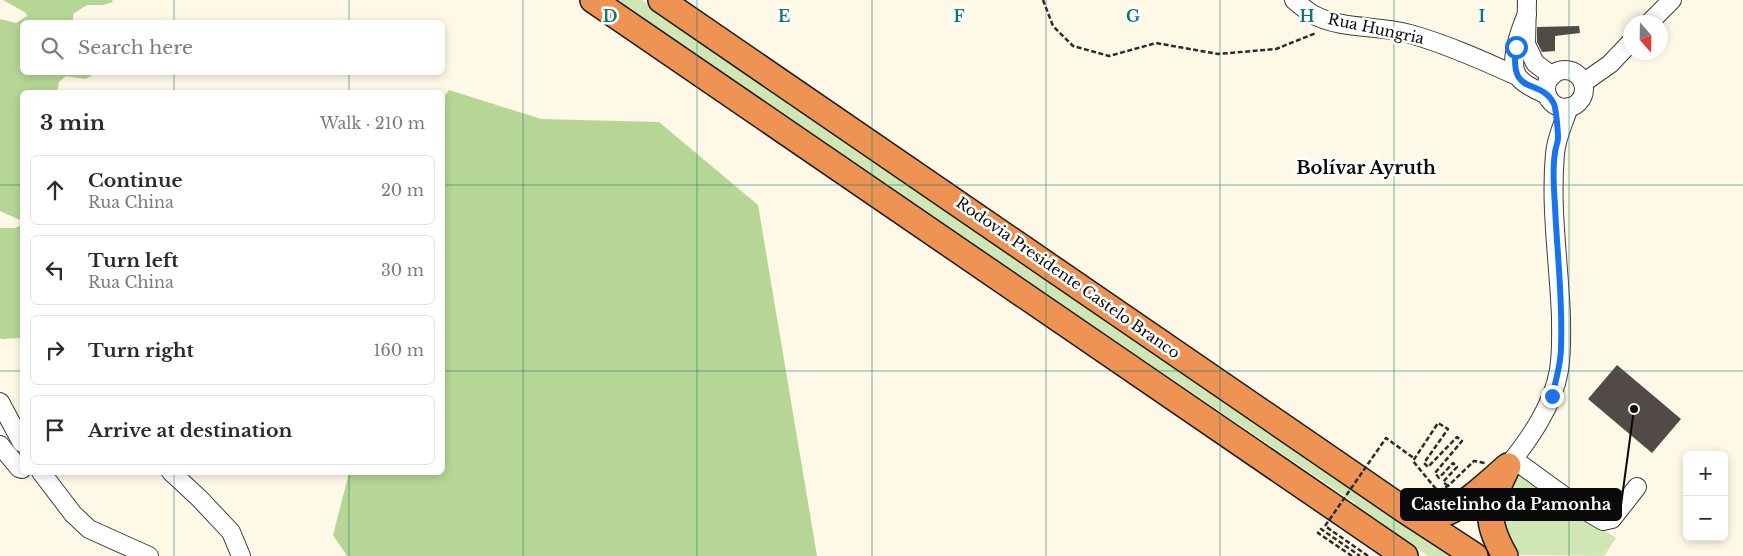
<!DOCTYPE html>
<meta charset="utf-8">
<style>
:root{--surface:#fff;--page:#f2f2f3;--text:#2b2b33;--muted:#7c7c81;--line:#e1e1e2}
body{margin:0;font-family:"Libre Baskerville",serif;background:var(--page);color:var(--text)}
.controls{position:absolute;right:15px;bottom:15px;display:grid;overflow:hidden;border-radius:8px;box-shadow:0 2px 8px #0003}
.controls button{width:45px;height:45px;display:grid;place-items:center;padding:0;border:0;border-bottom:1px solid var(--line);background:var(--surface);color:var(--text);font:25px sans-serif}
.compass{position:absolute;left:1623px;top:15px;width:45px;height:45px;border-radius:50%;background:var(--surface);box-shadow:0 2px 8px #0003;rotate:160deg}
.stop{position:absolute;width:15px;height:15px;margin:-11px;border:4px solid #1a73e8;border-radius:50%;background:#fff}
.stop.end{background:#1a73e8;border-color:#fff;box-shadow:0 1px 5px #0008}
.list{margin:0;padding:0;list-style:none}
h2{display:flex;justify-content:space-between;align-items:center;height:65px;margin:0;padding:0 20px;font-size:21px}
h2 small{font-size:16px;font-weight:400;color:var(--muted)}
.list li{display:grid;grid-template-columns:32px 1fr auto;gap:15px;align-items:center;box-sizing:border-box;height:70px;margin:0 10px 10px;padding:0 10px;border:1px solid var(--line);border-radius:8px}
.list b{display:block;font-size:19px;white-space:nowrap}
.list p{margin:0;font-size:16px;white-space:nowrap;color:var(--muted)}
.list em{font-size:16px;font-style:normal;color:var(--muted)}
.icon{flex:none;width:28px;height:28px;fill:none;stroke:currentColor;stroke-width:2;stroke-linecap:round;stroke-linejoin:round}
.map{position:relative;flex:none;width:1743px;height:556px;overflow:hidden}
.search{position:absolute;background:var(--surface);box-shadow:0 2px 8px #0003;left:20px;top:20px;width:425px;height:55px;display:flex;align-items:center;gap:12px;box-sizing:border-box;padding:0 18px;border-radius:8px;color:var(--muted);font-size:19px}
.panel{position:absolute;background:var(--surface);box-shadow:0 2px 8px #0003;left:20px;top:90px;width:425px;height:385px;border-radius:8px}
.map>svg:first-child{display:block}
</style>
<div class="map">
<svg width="1743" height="556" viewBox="0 0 1743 556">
<rect width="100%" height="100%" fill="#fef8e7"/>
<g fill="#d0e6b4">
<polygon points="612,0 642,0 1457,556 1428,556 1355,507 1355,503"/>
<polygon points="1515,470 1616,538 1604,556 1519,555 1506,533 1503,514 1503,492"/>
</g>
<g fill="#b5d694">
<polygon points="3,0 112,0 113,2 103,5 87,5 73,14 73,22 22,22 22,72 90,73 91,76 85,79 66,76 59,82 57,92 22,92 22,338 2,339 0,338 0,228 15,228 21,225 22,221 0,211 0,19 16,23 27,16 26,13"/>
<polygon points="449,90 541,119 659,122 758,205 817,556 347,556 333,535 349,473 442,472 442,99"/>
</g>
<g fill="#524a47">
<polygon points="1579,26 1580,33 1555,36 1555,51 1542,52 1537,42 1537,27"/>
<polygon points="1617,365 1681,419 1652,453 1588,399"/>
</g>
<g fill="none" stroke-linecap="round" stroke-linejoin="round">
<g stroke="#3d3d3d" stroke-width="20">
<g id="minor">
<path d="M1294 0C1300 5 1306 10 1312 14 1341 30 1379 25 1410 34 1446 44 1482 60 1517 76"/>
<polyline points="1527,0 1526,44 1535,63 1552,76"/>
<path d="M1527 14C1521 28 1506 66 1520 79 1526 86 1539 91 1547 95"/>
<polyline points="1650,22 1672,0"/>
<circle cx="1565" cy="89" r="19"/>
<polyline points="1583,83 1610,64 1630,43"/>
<polyline points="0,402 22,443"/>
<polyline points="0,445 19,468 22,469"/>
<polyline points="1513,459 1578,506 1603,521 1612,519 1637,487"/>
<path d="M1508 466C1530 438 1553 406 1559 370 1562 352 1561 335 1561 317 1559 263 1550 208 1555 154 1556 138 1564 122 1569 107"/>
<polyline points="41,472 73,514 89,529 149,556"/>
<polyline points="171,472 200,499 231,532 241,556"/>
</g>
</g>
<g stroke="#1b1b1b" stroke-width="28">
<g id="highway">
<polyline points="593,0 1405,556"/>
<polyline points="661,0 1403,509 1475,556"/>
<path d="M1409 510C1418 512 1428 515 1437 515 1458 514 1491 480 1508 466"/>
<path d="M1505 556C1484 519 1488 507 1506 470"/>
</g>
</g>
<g stroke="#2c2c2c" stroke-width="2.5" stroke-dasharray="5 2.5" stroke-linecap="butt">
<polyline points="1043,0 1053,26 1073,46 1109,56 1156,43 1218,54 1276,49 1316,33"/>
<polyline points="1448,486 1443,482 1457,467 1453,463 1439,478 1435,473 1462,441 1457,437 1428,467 1424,463 1448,429 1438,423 1413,461 1436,489 1440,490 1448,486 1474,461 1485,463"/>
<polyline points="1352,556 1318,533 1321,529 1360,556"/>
</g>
<use href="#minor" stroke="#fff" stroke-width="18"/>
<use href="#highway" stroke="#ef9355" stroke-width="25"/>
<polyline stroke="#2c2c2c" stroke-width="2.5" stroke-dasharray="5 2.5" stroke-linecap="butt" points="1368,556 1325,526 1386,438 1415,459"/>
</g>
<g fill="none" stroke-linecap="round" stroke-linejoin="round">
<path stroke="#1a73e8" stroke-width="6" d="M1516 47C1509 99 1540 76 1554 104 1556 109 1558 131 1558 138 1558 143 1555 148 1555 153 1552 170 1554 189 1555 206 1557 253 1563 300 1561 347 1561 364 1556 380 1552 396"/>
</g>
<path fill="none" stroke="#0f766e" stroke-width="1" stroke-opacity="0.55" d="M174 0V22M349 0V22M523 0V556M697 0V556M872 0V556M1046 0V556M1220 0V556M1394 0V556M1569 0V556M174 72V92M349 72V92M0 185H22M442 185H1743M0 371H22M442 371H1743M174 472V556M349 472V556"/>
<g text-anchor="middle" stroke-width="5" stroke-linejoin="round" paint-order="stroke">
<g font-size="15" fill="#0a0a0a" stroke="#fff">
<text transform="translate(1376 29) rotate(12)" y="5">Rua Hungria</text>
<text transform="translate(1068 278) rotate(35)" y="5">Rodovia Presidente Castelo Branco</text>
</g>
<g font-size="18" font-weight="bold" fill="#0a0a0a" stroke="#fff">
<text x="1366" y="174">Bolívar Ayruth</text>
</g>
</g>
<g font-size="16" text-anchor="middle" font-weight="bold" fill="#0f766e" stroke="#fff" stroke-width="5" stroke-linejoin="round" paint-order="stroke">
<text x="610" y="22">D</text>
<text x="784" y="22">E</text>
<text x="959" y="22">F</text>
<text x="1133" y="22">G</text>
<text x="1307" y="22">H</text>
<text x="1482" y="22">I</text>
</g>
<path fill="none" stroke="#0a0a0a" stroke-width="2" d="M1634 409L1621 505"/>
<circle fill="#0a0a0a" stroke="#fff" stroke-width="2" cx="1634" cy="409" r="5"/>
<rect fill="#0a0a0a" stroke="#0a0a0a" stroke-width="2" x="1401" y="489" width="220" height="31" rx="5"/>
<g font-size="16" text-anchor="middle" font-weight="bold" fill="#fff">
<text x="1511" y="510">Castelinho da Pamonha</text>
</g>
</svg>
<div class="controls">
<button>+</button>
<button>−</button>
</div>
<svg class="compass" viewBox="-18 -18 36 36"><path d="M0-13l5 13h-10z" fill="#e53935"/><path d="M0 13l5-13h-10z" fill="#7c7c81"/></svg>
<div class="stop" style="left:1516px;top:47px"></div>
<div class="stop end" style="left:1552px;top:396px"></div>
<div class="search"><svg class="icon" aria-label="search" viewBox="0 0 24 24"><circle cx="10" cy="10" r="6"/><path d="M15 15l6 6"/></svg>Search here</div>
<section class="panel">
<h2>3 min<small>Walk · 210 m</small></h2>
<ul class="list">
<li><svg class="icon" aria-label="ahead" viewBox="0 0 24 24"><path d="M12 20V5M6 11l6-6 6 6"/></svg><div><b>Continue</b><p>Rua China</p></div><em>20 m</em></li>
<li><svg class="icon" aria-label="left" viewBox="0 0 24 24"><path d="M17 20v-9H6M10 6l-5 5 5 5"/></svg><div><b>Turn left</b><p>Rua China</p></div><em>30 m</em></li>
<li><svg class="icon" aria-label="right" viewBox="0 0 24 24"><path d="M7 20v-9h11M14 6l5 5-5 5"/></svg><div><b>Turn right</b></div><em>160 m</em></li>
<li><svg class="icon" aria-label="arrive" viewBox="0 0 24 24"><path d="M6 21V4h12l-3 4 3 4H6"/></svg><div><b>Arrive at destination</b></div></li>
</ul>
</section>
</div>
